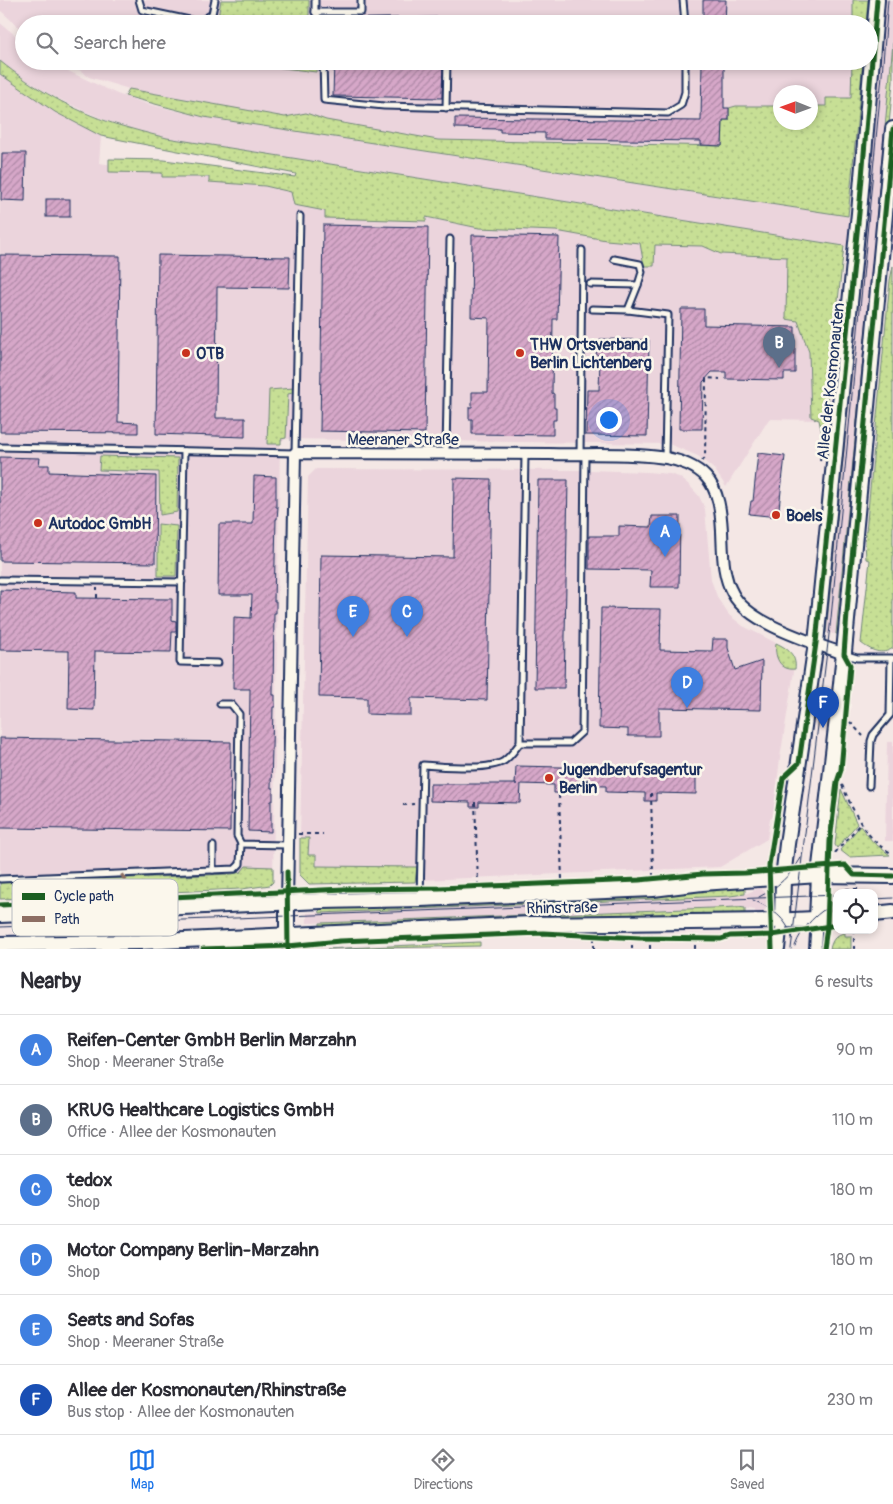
<!DOCTYPE html>
<meta charset="utf-8">
<style>
:root{--surface:#fff;--page:#f2f2f3;--text:#2b2b33;--muted:#7c7c81;--line:#e1e1e2;--accent:#1a73e8}
body{margin:0;font-family:Pangolin,sans-serif;background:var(--page);color:var(--text)}
.controls{position:absolute;right:15px;bottom:15px;display:grid;overflow:hidden;border-radius:10px;box-shadow:0 2px 8px #0003}
.controls button{width:45px;height:45px;display:grid;place-items:center;padding:0;border:0;border-bottom:1px solid var(--line);background:var(--surface);color:var(--text);font:25px sans-serif}
.compass{position:absolute;left:773px;top:85px;width:45px;height:45px;border-radius:50%;background:var(--surface);box-shadow:0 2px 8px #0003;rotate:271deg}
.you{position:absolute;left:608px;top:419px;width:18px;height:18px;margin:-12px;border:4px solid #fff;border-radius:50%;background:#1a73e8;box-shadow:0 0 0 8px #1a73e833}
.badge{display:grid;place-items:center;width:32px;height:32px;border-radius:50%;background:var(--accent);color:#fff;font-size:16px;font-weight:700}
.pin{position:absolute;translate:-50% -41px;filter:drop-shadow(0 1px 2px #0008)}
.pin::after{content:'';position:absolute;top:26px;width:18px;height:15px;background:inherit;clip-path:polygon(0 0,100% 0,50% 100%)}
.list{margin:0;padding:0;list-style:none}
h2{display:flex;justify-content:space-between;align-items:center;height:65px;margin:0;padding:0 20px;font-size:21px}
h2 small{font-size:16px;font-weight:400;color:var(--muted)}
.list li{display:grid;grid-template-columns:32px 1fr auto;gap:15px;align-items:center;box-sizing:border-box;height:70px;padding:0 20px;border-top:1px solid var(--line)}
.list b{display:block;font-size:19px;white-space:nowrap}
.list p{margin:0;font-size:16px;white-space:nowrap;color:var(--muted)}
.list em{font-size:16px;font-style:normal;color:var(--muted)}
.icon{flex:none;width:28px;height:28px;fill:none;stroke:currentColor;stroke-width:2;stroke-linecap:round;stroke-linejoin:round}
.map{position:relative;flex:none;width:893px;height:949px;overflow:hidden}
.search{position:absolute;background:var(--surface);box-shadow:0 2px 8px #0003;left:15px;right:15px;top:15px;height:55px;display:flex;align-items:center;gap:12px;box-sizing:border-box;padding:0 18px;border-radius:28px;color:var(--muted);font-size:19px}
.sheet{height:485px;background:var(--surface)}
nav{display:flex;justify-content:space-around;align-items:center;box-sizing:border-box;height:70px;border-top:1px solid var(--line);background:var(--surface);font-size:14px;color:var(--muted)}
nav a{display:grid;justify-items:center;gap:2px}
nav .on{color:var(--accent)}
.map>svg:first-child{display:block}
</style>
<div class="map">
<svg width="893" height="949" viewBox="0 0 893 949">
<defs>
<pattern id="grass-dots" width="8" height="8" patternUnits="userSpaceOnUse" patternTransform="scale(1.25)"><rect width="8" height="8" fill="#c7df95"/><path d="M2 2h.1M6 6h.1" fill="none" stroke="#aac083" stroke-width="1.8" stroke-linecap="round"/></pattern>
<pattern id="building-hatch" width="6" height="6" patternUnits="userSpaceOnUse" patternTransform="scale(1.25)"><rect width="6" height="6" fill="#d6a7c8"/><path d="M-1 1l2-2M0 6l6-6M5 7l2-2" fill="none" stroke="#ad88a6"/></pattern>
</defs>
<rect width="100%" height="100%" fill="#f4e7e5"/>
<filter id="ink" filterUnits="userSpaceOnUse"><feTurbulence type="fractalNoise" baseFrequency=".02" numOctaves="2"/><feDisplacementMap in="SourceGraphic" scale="10" xChannelSelector="R" yChannelSelector="G"/><feConvolveMatrix kernelMatrix="1 2 1 2 8 2 1 2 1" color-interpolation-filters="sRGB"/></filter>
<g filter="url(#ink)">
<g fill="#ebd4dc" fill-rule="evenodd">
<polygon points="0,0 868,0 866,24 24,24 24,32 0,10"/>
<polygon points="885,0 893,0 893,43 877,220 893,219 893,252 874,251 836,634 826,633 863,249 167,138 113,123 82,110 51,95 15,73 0,61 0,23 24,42 24,61 51,61 66,70 117,94 147,104 204,117 866,219"/>
<path d="M67 61H863L853 160 452 147 230 111 129 89 89 77ZM780 92H810V122H780Z"/>
<polygon points="0,74 101,136 99,163 265,186 479,228 612,232 787,257 818,350 819,420 769,419 726,487 715,470 698,456 669,444 285,439 280,442 273,882 271,883 0,896"/>
<polygon points="316,469 589,470 647,472 670,474 679,477 688,484 699,496 705,509 711,580 718,599 729,615 743,626 784,647 791,653 795,660 795,665 780,758 773,817 770,819 767,839 720,867 422,880 308,883 300,875 300,838 308,477"/>
<polygon points="887,742 893,742 893,841 885,841"/>
<polygon points="760,888 769,895 769,905 762,913 755,914 755,910 738,907 307,923 307,913 730,896 745,894"/>
</g>
<g fill="url(#grass-dots)" stroke="#71877a">
<polygon points="221,0 309,0 309,24 217,24"/>
<polygon points="853,0 868,0 866,24 853,24"/>
<polygon points="883,0 885,0 866,219 863,219"/>
<polygon points="893,43 893,82 880,220 876,220"/>
<path d="M0 61C33 88 74 111 115 124 132 129 150 134 167 138L844 246 823 439 819 420 811 417 809 352 798 321 786 319 787 257 721 254 703 246 655 245 654 266H644L640 243 606 240 556 231 479 228 426 217V221L325 218V211L294 205 291 192 265 186 209 182V177H162V173L109 172V159L164 160 295 177 296 174 101 136 55 112 0 74Z"/>
<polygon points="259,61 317,61 316,72 258,65"/>
<polygon points="852,61 863,61 848,216 204,117 125,96 129,89 285,117 306,113 326,120 438,140 722,146 723,120 729,120 729,108 736,106 780,106 780,122 810,122 811,106 826,106 826,98 851,98"/>
<path d="M893 266V648C882 656 870 650 861 643L870 560 866 559 865 542 890 280Z"/>
<polygon points="857,275 861,276 826,633 823,632"/>
<polygon points="871,277 875,278 840,634 836,634"/>
<polygon points="294,388 293,393 288,394 286,438 281,439 281,444 267,444 269,390"/>
<polygon points="100,456 178,458 177,512 160,515 159,472 99,470"/>
<polygon points="158,524 177,526 176,576 158,576"/>
<path d="M776 643C787 648 797 655 795 669 779 671 774 655 776 643Z"/>
<polygon points="841,789 857,824 837,848 835,845"/>
<polygon points="860,826 873,842 890,855 849,857 840,850"/>
<polygon points="300,838 309,838 308,855 316,855 316,866 417,867 415,882 309,884 300,875"/>
<polygon points="246,866 273,867 273,882 270,885 242,889 0,899 0,883 232,874 241,872"/>
<polygon points="745,886 745,894 730,896 320,913 319,908 636,896"/>
<polygon points="738,907 745,908 745,914 662,914 320,927 320,923"/>
<polygon points="523,930 590,930 590,932 456,935 321,942 321,939"/>
<path d="M845 933V936H851V949H830C832 940 836 934 845 933Z"/>
<polygon points="480,942 480,946 327,949 346,948"/>
</g>
<g fill="url(#building-hatch)" stroke="#1b2f5e">
<polygon points="703,0 726,0 725,24 703,24"/>
<polygon points="334,61 443,61 442,98 333,96"/>
<polygon points="702,61 724,61 724,108 729,108 729,120 723,120 722,146 701,145 701,141 545,139 545,133 500,132 500,129 455,128 455,118 701,121"/>
<polygon points="2,153 26,153 25,201 1,200"/>
<rect x="46" y="199" width="24" height="18"/>
<polygon points="323,225 428,227 425,433 320,431"/>
<polygon points="472,235 559,237 557,319 553,319 552,393 554,394 554,408 556,408 556,420 553,420 553,435 472,434 472,419 469,419 469,407 472,407 472,392 488,392 489,318 471,317"/>
<polygon points="0,255 120,256 118,422 138,423 138,433 0,432"/>
<polygon points="158,255 290,257 289,288 217,287 216,418 245,418 245,437 156,434"/>
<polygon points="681,309 704,309 704,325 795,327 795,373 784,373 784,380 726,379 726,372 712,372 703,382 702,429 679,429"/>
<polygon points="600,339 649,340 647,436 586,435 587,390 599,390 600,359 596,353 600,348"/>
<polygon points="758,453 785,456 778,517 749,514 751,501 753,501"/>
<polygon points="0,457 40,458 39,465 49,465 49,472 156,476 155,563 0,561"/>
<polygon points="254,476 276,477 276,507 278,507 277,519 276,519 274,601 276,601 276,613 274,613 273,695 275,695 275,707 273,707 271,788 273,788 273,801 271,801 271,832 248,831 250,689 233,689 234,617 251,618 252,595 218,595 219,524 253,524"/>
<polygon points="454,478 491,479 487,700 411,698 411,715 393,715 367,714 367,698 319,697 321,555 453,557"/>
<polygon points="538,480 568,480 564,688 535,688"/>
<polygon points="652,516 680,516 679,587 650,587 651,570 589,569 589,536 619,536 619,526 651,527"/>
<polygon points="0,590 76,592 76,598 172,599 172,620 176,621 176,632 172,632 171,652 95,651 94,710 68,709 69,651 0,650"/>
<polygon points="601,608 661,609 660,650 712,651 713,639 728,639 728,648 735,670 762,661 761,710 659,708 659,736 628,736 628,729 599,728"/>
<polygon points="0,738 231,742 230,831 0,828"/>
<polygon points="516,766 606,768 606,774 696,775 696,794 656,793 656,801 645,801 645,793 606,792 606,786 566,785 566,793 554,793 554,785 521,784 520,803 479,802 479,807 470,807 470,802 430,801 430,784 517,784 515,784"/>
</g>
<g fill="none" stroke-linecap="round" stroke-linejoin="round">
<g stroke="#1b2f5e" stroke-width="9">
<g id="service">
<polyline points="139,0 142,10 199,22 212,14 215,0"/>
<polyline points="315,0 315,12 323,24"/>
<polyline points="683,0 685,24"/>
<polyline points="315,12 361,12 361,0"/>
<polyline points="323,23 448,21 448,24"/>
<polyline points="323,61 324,100 384,106 668,113 681,105 685,92 685,61"/>
<polyline points="446,108 447,61"/>
<polyline points="614,259 640,264 642,272 638,285"/>
<polyline points="590,284 638,285 628,310"/>
<polyline points="592,309 628,310 668,315 665,457"/>
<polyline points="0,447 295,453 300,216"/>
<polyline points="184,451 180,662 218,663"/>
<polyline points="446,453 450,239"/>
<polyline points="580,455 582,250"/>
<polyline points="0,580 182,582"/>
<polyline points="844,654 857,658 892,658"/>
<polyline points="220,704 231,704 239,714 237,836 241,844 287,845"/>
<polyline points="520,743 570,743 582,732 585,455"/>
<polyline points="869,786 871,741 873,735 890,715 891,659"/>
<polyline points="213,870 213,846"/>
<polyline points="0,879 235,869 240,864 241,844"/>
<path d="M420 899 423 765C443 766 488 771 504 761 511 756 515 749 520 743L525 454"/>
</g>
</g>
<g stroke="#1b2f5e" stroke-width="14">
<g id="minor">
<path d="M287 903 295 453C379 454 464 453 549 454 585 455 630 452 666 458 680 460 697 467 706 477 719 491 721 513 722 531 723 552 722 575 733 594 749 624 812 642 844 654"/>
<polyline points="287,934 288,949"/>
<polyline points="779,949 782,921"/>
<polyline points="815,949 817,919"/>
</g>
</g>
<g stroke="#1b2f5e" stroke-width="18">
<g id="secondary">
<polyline points="287,903 287,934"/>
<polyline points="874,914 893,912"/>
<polyline points="0,915 322,901 420,899 653,889 702,883 819,875 893,876"/>
<polyline points="817,919 819,875 841,684 893,129"/>
<polyline points="782,921 783,878 787,844 816,643 859,213 877,0"/>
<polyline points="0,944 140,942 532,924 771,921 837,918"/>
</g>
</g>
<g stroke="#1b2f5e" stroke-width="2" stroke-dasharray="4 4" stroke-linecap="butt">
<polyline points="702,461 705,458 706,378 720,379"/>
<polyline points="820,461 822,446"/>
<polyline points="97,598 97,588"/>
<polyline points="850,722 863,736"/>
<path d="M842 785C854 812 865 840 893 854"/>
<polyline points="651,793 653,875"/>
<polyline points="559,795 562,880"/>
<polyline points="475,802 478,883"/>
<polyline points="403,805 414,804"/>
<polyline points="298,834 323,834"/>
<polyline points="835,853 860,824"/>
<polyline points="846,889 861,889"/>
<polyline points="854,930 854,949"/>
<polyline points="594,949 594,939"/>
<polyline points="632,949 632,941"/>
<polyline points="650,949 650,942"/>
<polyline points="695,949 695,942"/>
</g>
<use href="#service" stroke="#fbf7ec" stroke-width="5"/>
<use href="#minor" stroke="#fbf7ec" stroke-width="10"/>
<use href="#secondary" stroke="#fbf7ec" stroke-width="14"/>
<g stroke="#1b2f5e" stroke-width="1">
<path d="M759 897C777 888 791 875 801 858"/>
<polyline points="874,899 893,898"/>
<path d="M753 900C771 908 787 918 792 938"/>
<polyline points="0,927 837,895"/>
<path d="M795 946C802 927 818 911 837 902"/>
<polyline points="791,949 831,618 882,75 888,0"/>
</g>
<polyline stroke="#8d6e63" stroke-width="4" stroke-dasharray="8 4" stroke-linecap="butt" points="122,874 133,896"/>
<g stroke="#fbf7ec" stroke-width="8">
<g id="cycleway">
<polyline points="287,872 288,949"/>
<polyline points="0,905 344,889 439,888 639,880 703,874 745,873 845,865 854,875 893,876"/>
<polyline points="203,949 288,946 340,941 543,933 640,938 721,939 730,936 772,935 837,925"/>
<polyline points="772,949 769,865 783,778 799,763 816,643 859,213 877,0"/>
<polyline points="824,949 827,927 830,841 837,782 841,770 847,701 850,665 844,654 848,600 893,129"/>
</g>
</g>
<use href="#cycleway" stroke="#1b5e20" stroke-width="5"/>
</g>
</g>
<g fill="#c8321e" stroke="#fbf7ec" stroke-width="2">
<circle cx="186" cy="353" r="5"/>
<circle cx="520" cy="353" r="5"/>
<circle cx="776" cy="515" r="5"/>
<circle cx="38" cy="523" r="5"/>
<circle cx="549" cy="778" r="5"/>
</g>
<g text-anchor="middle" stroke-width="5" stroke-linejoin="round" paint-order="stroke">
<g font-size="16" font-weight="bold" fill="#1b2f5e" stroke="#fbf7ec" text-anchor="start">
<text x="530" y="350">THW Ortsverband<tspan x="530" dy="18">Berlin Lichtenberg</tspan></text>
<text x="196" y="359">OTB</text>
<text x="786" y="521">Boels</text>
<text x="48" y="529">Autodoc GmbH</text>
<text x="559" y="775">Jugendberufsagentur<tspan x="559" dy="18">Berlin</tspan></text>
</g>
<g font-size="16" fill="#1b2f5e" stroke="#fbf7ec">
<text transform="translate(830 381) rotate(-84)" y="6">Allee der Kosmonauten</text>
<text x="403" y="445">Meeraner Straße</text>
<text transform="translate(562 907) rotate(-1)" y="6">Rhinstraße</text>
</g>
</g>
<rect x="12" y="879" width="166" height="57" rx="8" fill="#fbf7ec" stroke="#b8bbc1" stroke-width="1"/>
<rect x="22" y="893" width="23" height="7" fill="#1b5e20"/>
<rect x="22" y="916" width="23" height="6" fill="#8d6e63"/>
<g font-size="14" fill="#1b2f5e">
<text x="54" y="901">Cycle path</text>
<text x="54" y="924">Path</text>
</g>
</svg>
<div class="controls">
<button><svg class="icon" aria-label="locate" viewBox="0 0 24 24"><circle cx="12" cy="12" r="6"/><path d="M12 2v4M12 18v4M2 12h4M18 12h4"/></svg></button>
</div>
<svg class="compass" viewBox="-18 -18 36 36"><path d="M0-13l5 13h-10z" fill="#e53935"/><path d="M0 13l5-13h-10z" fill="#7c7c81"/></svg>
<div class="you"></div>
<div class="pin badge" style="left:665px;top:557px;background:#3f7fe0">A</div>
<div class="pin badge" style="left:779px;top:368px;background:#5c6f8a">B</div>
<div class="pin badge" style="left:407px;top:637px;background:#3f7fe0">C</div>
<div class="pin badge" style="left:687px;top:708px;background:#3f7fe0">D</div>
<div class="pin badge" style="left:353px;top:637px;background:#3f7fe0">E</div>
<div class="pin badge" style="left:823px;top:728px;background:#1a4fb4">F</div>
<div class="search"><svg class="icon" aria-label="search" viewBox="0 0 24 24"><circle cx="10" cy="10" r="6"/><path d="M15 15l6 6"/></svg>Search here</div>
</div>
<section class="sheet">
<h2>Nearby<small>6 results</small></h2>
<ul class="list">
<li><span class="badge" style="background:#3f7fe0">A</span><div><b>Reifen-Center GmbH Berlin Marzahn</b><p>Shop · Meeraner Straße</p></div><em>90 m</em></li>
<li><span class="badge" style="background:#5c6f8a">B</span><div><b>KRUG Healthcare Logistics GmbH</b><p>Office · Allee der Kosmonauten</p></div><em>110 m</em></li>
<li><span class="badge" style="background:#3f7fe0">C</span><div><b>tedox</b><p>Shop</p></div><em>180 m</em></li>
<li><span class="badge" style="background:#3f7fe0">D</span><div><b>Motor Company Berlin-Marzahn</b><p>Shop</p></div><em>180 m</em></li>
<li><span class="badge" style="background:#3f7fe0">E</span><div><b>Seats and Sofas</b><p>Shop · Meeraner Straße</p></div><em>210 m</em></li>
<li><span class="badge" style="background:#1a4fb4">F</span><div><b>Allee der Kosmonauten/Rhinstraße</b><p>Bus stop · Allee der Kosmonauten</p></div><em>230 m</em></li>
</ul>
</section>
<nav>
<a class="on"><svg class="icon" aria-label="map" viewBox="0 0 24 24"><path d="M3 6l6-2 6 2 6-2v14l-6 2-6-2-6 2zM9 4v14M15 6v14"/></svg>Map</a>
<a><svg class="icon" aria-label="directions" viewBox="0 0 24 24"><path d="M12 3l9 9-9 9-9-9zM9 14v-3h6M13 9l2 2-2 2"/></svg>Directions</a>
<a><svg class="icon" aria-label="saved" viewBox="0 0 24 24"><path d="M7 4h10v16l-5-4-5 4z"/></svg>Saved</a>
</nav>
